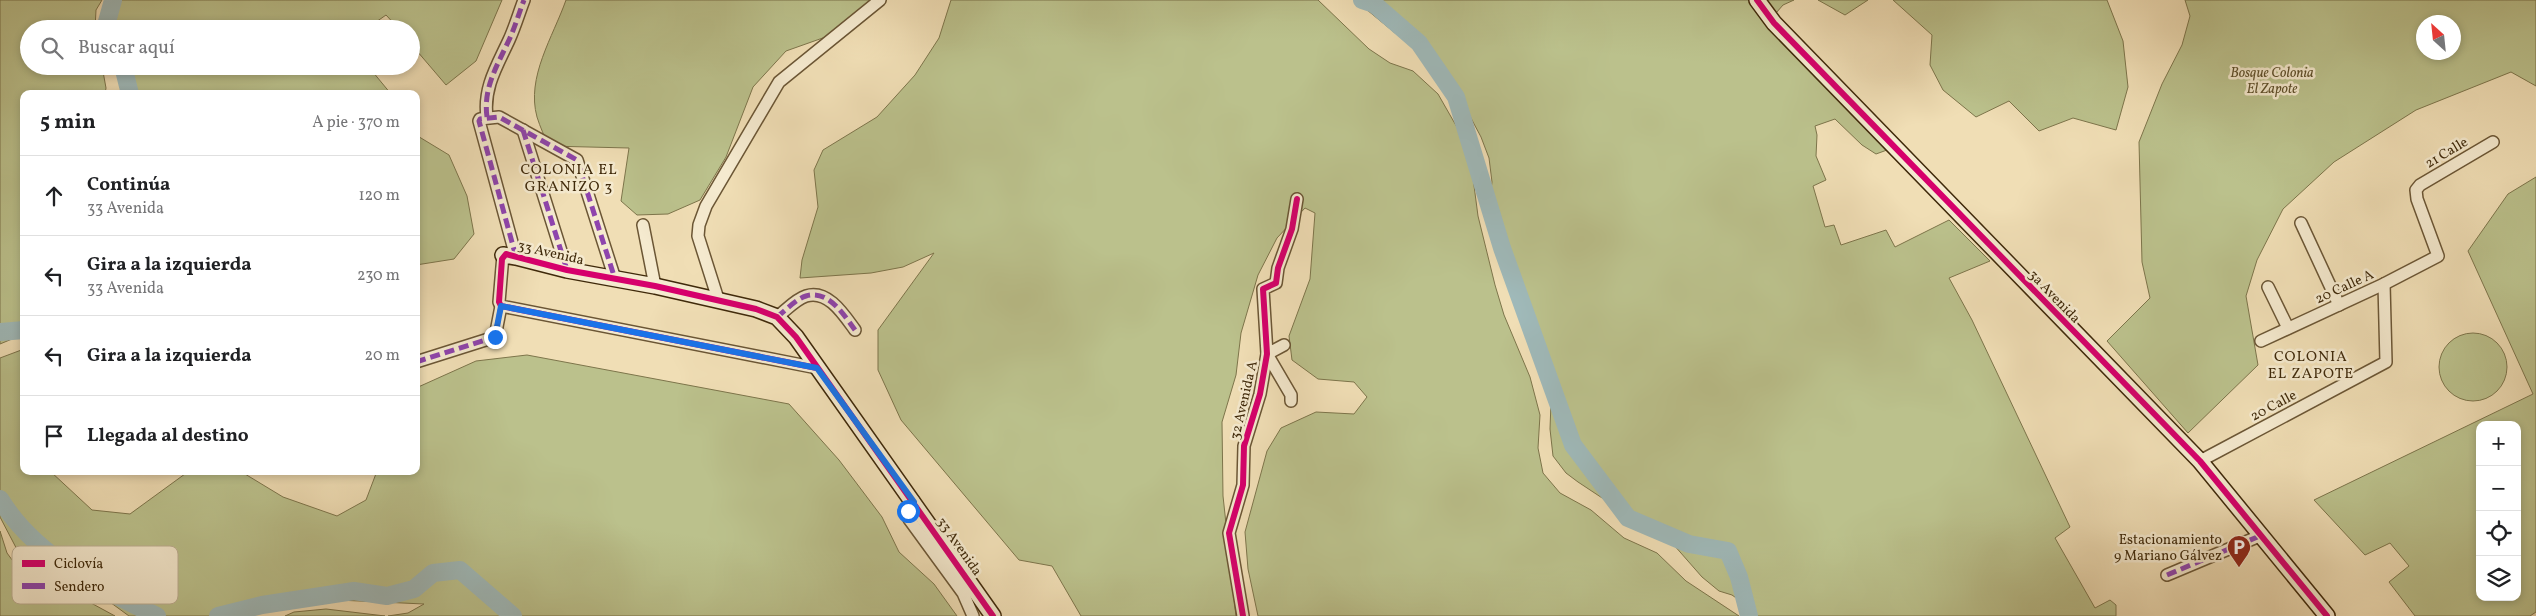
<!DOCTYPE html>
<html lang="es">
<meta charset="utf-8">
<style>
:root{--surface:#fff;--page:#f2f2f2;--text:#202124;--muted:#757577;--line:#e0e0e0}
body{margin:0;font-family:Vollkorn,serif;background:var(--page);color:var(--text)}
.controls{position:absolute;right:15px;bottom:15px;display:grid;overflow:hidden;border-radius:10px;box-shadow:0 2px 8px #0003}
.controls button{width:45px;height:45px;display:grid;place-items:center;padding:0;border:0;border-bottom:1px solid var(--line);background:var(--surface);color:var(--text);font:25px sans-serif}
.compass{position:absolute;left:2416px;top:15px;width:45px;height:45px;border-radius:50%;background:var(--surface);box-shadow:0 2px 8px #0003;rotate:333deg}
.stop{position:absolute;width:15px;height:15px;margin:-11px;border:4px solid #1a73e8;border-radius:50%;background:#fff}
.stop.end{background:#1a73e8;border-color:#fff;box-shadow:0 1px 5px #0008}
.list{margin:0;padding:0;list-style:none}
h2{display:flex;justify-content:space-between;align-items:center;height:65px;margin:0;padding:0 20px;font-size:21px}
h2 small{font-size:16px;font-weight:400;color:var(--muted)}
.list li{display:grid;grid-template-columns:32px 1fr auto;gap:15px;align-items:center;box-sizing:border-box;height:80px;padding:0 20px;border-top:1px solid var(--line)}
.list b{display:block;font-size:19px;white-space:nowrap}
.list p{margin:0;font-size:16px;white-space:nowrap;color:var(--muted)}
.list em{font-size:16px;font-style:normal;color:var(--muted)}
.icon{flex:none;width:28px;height:28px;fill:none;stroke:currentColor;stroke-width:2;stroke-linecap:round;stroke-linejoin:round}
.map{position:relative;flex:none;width:2536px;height:616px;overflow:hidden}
.search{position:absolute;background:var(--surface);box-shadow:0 2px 8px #0003;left:20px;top:20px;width:400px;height:55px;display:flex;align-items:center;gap:12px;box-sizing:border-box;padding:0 18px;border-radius:28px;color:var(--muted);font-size:19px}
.panel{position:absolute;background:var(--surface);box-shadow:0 2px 8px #0003;left:20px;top:90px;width:400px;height:385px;border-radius:10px}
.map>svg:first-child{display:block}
</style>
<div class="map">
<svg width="2536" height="616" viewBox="0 0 2536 616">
<rect width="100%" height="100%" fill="#f0deb5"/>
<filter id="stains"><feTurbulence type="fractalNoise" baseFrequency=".004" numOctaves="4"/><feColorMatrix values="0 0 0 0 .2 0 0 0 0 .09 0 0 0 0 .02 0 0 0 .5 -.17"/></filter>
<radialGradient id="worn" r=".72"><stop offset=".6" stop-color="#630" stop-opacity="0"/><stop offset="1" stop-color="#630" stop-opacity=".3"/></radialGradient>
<g fill="#bbc18c" stroke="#7d754b" fill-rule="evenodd">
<polygon points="0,0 102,0 96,10 95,29 29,29 29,66 102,66 106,88 105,94 24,94 24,334 0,344"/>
<polygon points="113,0 502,0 476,61 446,85 411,44 411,29 399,29 386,15 366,29 105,29 104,19"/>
<path d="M566 0H870L834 34 786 51 753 87 726 157 700 200 668 214 637 215 621 201 629 148 548 146C545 137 540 127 537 117 526 77 553 37 566 0Z"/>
<polygon points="951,0 1318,0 1369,49 1390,63 1413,71 1438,94 1462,136 1471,163 1478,216 1495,285 1504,315 1530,377 1540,415 1538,448 1543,473 1560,493 1591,510 1624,538 1657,553 1686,581 1739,616 1258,616 1248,569 1245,532 1267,451 1281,428 1316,412 1354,414 1367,397 1354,382 1318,379 1292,360 1289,336 1310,279 1315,213 1305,208 1277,238 1258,275 1241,333 1236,375 1222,422 1223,496 1236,616 1081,616 1052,566 1019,560 901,420 878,370 878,330 934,253 903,267 871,273 800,278 802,260 818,207 814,170 823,150 877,117 915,75 939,38"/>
<polygon points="1355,0 1794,0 1783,5 1770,20 1883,138 1887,150 1876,154 1862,145 1835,119 1815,126 1817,135 1816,156 1826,180 1813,186 1825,227 1834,225 1841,245 1886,230 1895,247 1949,220 1990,261 1949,278 1972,320 2070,527 2055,538 2095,608 2110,600 2116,605 2116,616 1753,616 1746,605 1732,595 1719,591 1702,577 1666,536 1649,529 1578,482 1566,473 1553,456 1550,429 1551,402 1536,332 1527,300 1499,233 1490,197 1492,182 1489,158 1481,137 1447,73 1426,49 1395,33"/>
<polygon points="1818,0 1868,0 1845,15"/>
<polygon points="1893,0 2107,0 2123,41 2128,87 2116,130 2073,118 2039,131 2009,101 1976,117 1943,90 1930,65 1932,35"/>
<path d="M2185 0H2536V86L2511 72 2416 110 2334 162 2283 209 2257 260 2246 296 2258 365 2188 433 2107 341 2150 298 2142 262 2139 142 2162 84 2182 45 2190 16ZM2424 22H2454V52H2424Z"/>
<polygon points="118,66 368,66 391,94 129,94"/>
<polygon points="416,135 449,155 467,196 474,234 454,259 416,265"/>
<path d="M2536 177V612L2530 616H2415L2389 582 2409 566 2390 543 2365 555 2314 500 2533 394 2468 251 2508 194ZM2480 425H2517V597H2480Z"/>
<circle cx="2473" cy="367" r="34"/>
<polygon points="24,349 24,442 21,444 24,447 24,471 50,471 92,510 130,514 189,471 230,471 245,474 283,497 337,516 366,500 377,471 416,471 416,388 476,361 527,355 789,404 839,460 882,517 899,552 934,584 957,616 388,616 408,613 424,604 316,599 288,603 240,616 129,616 92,589 53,570 23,561 0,517 0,358"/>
<polygon points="0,531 7,553 18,568 56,584 115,616 0,616"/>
<polygon points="326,609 385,616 285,616 294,612"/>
</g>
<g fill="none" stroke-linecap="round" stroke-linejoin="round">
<g stroke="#9fb9b9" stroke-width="18">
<polyline points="1362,0 1374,4 1419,43 1456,97 1502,248 1573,445 1628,518 1689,544 1728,551 1739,577 1749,616"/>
<polyline points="105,29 113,0"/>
<polyline points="123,66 130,94"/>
<polyline points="0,332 24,330"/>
<path d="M0 499C34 555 99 588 157 616"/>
<polyline points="218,616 262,605 354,591 387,596 414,589 433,573 460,570 513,616"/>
</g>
<g stroke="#6b5635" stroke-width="14">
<g id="street">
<path d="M487 117C483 88 497 66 509 40 515 27 519 13 524 0"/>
<polyline points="523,130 567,270"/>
<polyline points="2301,223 2339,305"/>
<polyline points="643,225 655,286"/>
<polyline points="503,255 499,302 501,306 817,368"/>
<polyline points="516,257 479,121 480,119 499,117 577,160 615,279"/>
<polyline points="2268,287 2288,328"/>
<polyline points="718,299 698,236 699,225 706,206 779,82 880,0"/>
<path d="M777 317C785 311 796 299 806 296 828 289 844 315 855 330"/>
<polyline points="2261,341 2384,284 2438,256 2417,199 2416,190 2420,185 2493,142"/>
<polyline points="1284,345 1267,354 1291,395 1291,401"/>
<polyline points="416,362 495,337 501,306"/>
<polyline points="2200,461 2386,362 2384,284"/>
<polyline points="914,501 908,511 909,519 963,593 973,616"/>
<polyline points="2167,575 2262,535"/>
<polyline points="1243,616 1229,533 1243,485 1244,446 1260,394 1267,354 1263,289 1276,283 1278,268 1292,229 1297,199"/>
</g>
</g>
<g stroke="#3f290a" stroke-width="18">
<g id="secondary">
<polyline points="1757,0 1774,23 2200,461 2327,616"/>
<polyline points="503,255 516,257 567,270 655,286 756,309 777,317 796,337 993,616"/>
</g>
</g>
<use href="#street" stroke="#f5eacf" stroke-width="11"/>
<use href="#secondary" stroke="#f5eacf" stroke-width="15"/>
<g stroke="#8e44ad" stroke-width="5" stroke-dasharray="10 5" stroke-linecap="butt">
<path d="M487 117C483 88 497 66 509 40 515 27 519 13 524 0"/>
<polyline points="523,130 567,270"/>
<polyline points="516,257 479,121 480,119 499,117 577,160 615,279"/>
<path d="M777 317C785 311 796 299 806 296 828 289 844 315 855 330"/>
<polyline points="416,362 495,337 501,306"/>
<polyline points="2167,575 2262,535"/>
</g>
<g stroke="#f5eacf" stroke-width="9">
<g id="cycleway">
<polyline points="1757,0 1774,23 2200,461 2327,616"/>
<polyline points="817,368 501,306 499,302 502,259 506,254 567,270 655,286 756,309 777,317 796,337 993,616"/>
<polyline points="1243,616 1229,533 1243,485 1244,446 1260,394 1267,354 1263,289 1276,283 1278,268 1292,229 1297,199"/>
</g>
</g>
<use href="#cycleway" stroke="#d6006c" stroke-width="6"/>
</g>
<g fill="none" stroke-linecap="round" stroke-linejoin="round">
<polyline stroke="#1a73e8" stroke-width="6" points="495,337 501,306 817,368 914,502 908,511"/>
</g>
<defs>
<g id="parking-pin" transform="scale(1.25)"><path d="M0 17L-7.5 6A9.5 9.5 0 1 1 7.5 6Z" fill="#8f2418" stroke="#f5eacf"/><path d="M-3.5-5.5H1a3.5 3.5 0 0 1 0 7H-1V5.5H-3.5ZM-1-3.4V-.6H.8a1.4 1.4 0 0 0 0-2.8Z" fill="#fff"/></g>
</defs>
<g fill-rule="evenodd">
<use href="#parking-pin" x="2239" y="547"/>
</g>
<g text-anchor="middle" stroke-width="5" stroke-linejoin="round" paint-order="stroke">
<g font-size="14" font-style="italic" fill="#5e4f2a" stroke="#f5eacf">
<text x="2272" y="77">Bosque Colonia<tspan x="2272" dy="16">El Zapote</tspan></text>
</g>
<g font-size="14" fill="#3f290a" stroke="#f5eacf">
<text transform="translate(2446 152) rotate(-31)" y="5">21 Calle</text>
<text transform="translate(551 252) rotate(13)" y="5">33 Avenida</text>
<text transform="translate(2344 286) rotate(-25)" y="5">20 Calle A</text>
<text transform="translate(2055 296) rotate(46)" y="5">3a Avenida</text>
<text transform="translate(1243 400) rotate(-77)" y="5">32 Avenida A</text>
<text transform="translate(2273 405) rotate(-28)" y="5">20 Calle</text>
<text transform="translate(960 546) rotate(55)" y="5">33 Avenida</text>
</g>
<g font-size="14" fill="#3f290a" stroke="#f5eacf" text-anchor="end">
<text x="2222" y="544">Estacionamiento<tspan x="2222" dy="16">9 Mariano Gálvez</tspan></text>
</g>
<g font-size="15" letter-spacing="1" fill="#3f290a" stroke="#f5eacf">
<text x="569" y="174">COLONIA EL<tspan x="569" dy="17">GRANIZO 3</tspan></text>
<text x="2311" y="361">COLONIA<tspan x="2311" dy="17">EL ZAPOTE</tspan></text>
</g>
</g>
<rect x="12" y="546" width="166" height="58" rx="8" fill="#f5eacf" stroke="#beb094" stroke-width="1"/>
<rect x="22" y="560" width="23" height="7" fill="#d6006c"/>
<rect x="22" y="583" width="23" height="6" fill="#8e44ad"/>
<g font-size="14" fill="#3f290a">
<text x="54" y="568">Ciclovía</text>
<text x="54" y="591">Sendero</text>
</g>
<rect width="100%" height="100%" filter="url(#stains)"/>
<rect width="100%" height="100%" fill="url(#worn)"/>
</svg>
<div class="controls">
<button>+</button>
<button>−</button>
<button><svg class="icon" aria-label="locate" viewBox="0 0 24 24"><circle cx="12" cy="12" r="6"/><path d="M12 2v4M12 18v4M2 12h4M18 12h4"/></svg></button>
<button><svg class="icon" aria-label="layers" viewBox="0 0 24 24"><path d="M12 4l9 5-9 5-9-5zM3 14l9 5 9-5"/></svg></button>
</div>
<svg class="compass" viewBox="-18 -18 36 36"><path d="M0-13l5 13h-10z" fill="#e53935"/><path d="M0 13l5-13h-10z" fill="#757577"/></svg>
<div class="stop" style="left:908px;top:511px"></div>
<div class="stop end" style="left:495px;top:337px"></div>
<div class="search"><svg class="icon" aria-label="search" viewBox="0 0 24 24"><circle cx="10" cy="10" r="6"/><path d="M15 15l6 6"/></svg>Buscar aquí</div>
<section class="panel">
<h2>5 min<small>A pie · 370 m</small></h2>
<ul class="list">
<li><svg class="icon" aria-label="ahead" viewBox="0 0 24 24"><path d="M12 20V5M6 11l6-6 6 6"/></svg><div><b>Continúa</b><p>33 Avenida</p></div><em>120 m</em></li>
<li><svg class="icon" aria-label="left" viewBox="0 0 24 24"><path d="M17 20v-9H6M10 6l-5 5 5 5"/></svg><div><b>Gira a la izquierda</b><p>33 Avenida</p></div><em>230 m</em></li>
<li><svg class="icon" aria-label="left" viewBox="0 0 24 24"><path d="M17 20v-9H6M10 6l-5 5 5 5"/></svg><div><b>Gira a la izquierda</b></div><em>20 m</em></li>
<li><svg class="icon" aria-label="arrive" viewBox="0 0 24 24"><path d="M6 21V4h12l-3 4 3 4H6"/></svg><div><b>Llegada al destino</b></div></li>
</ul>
</section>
</div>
